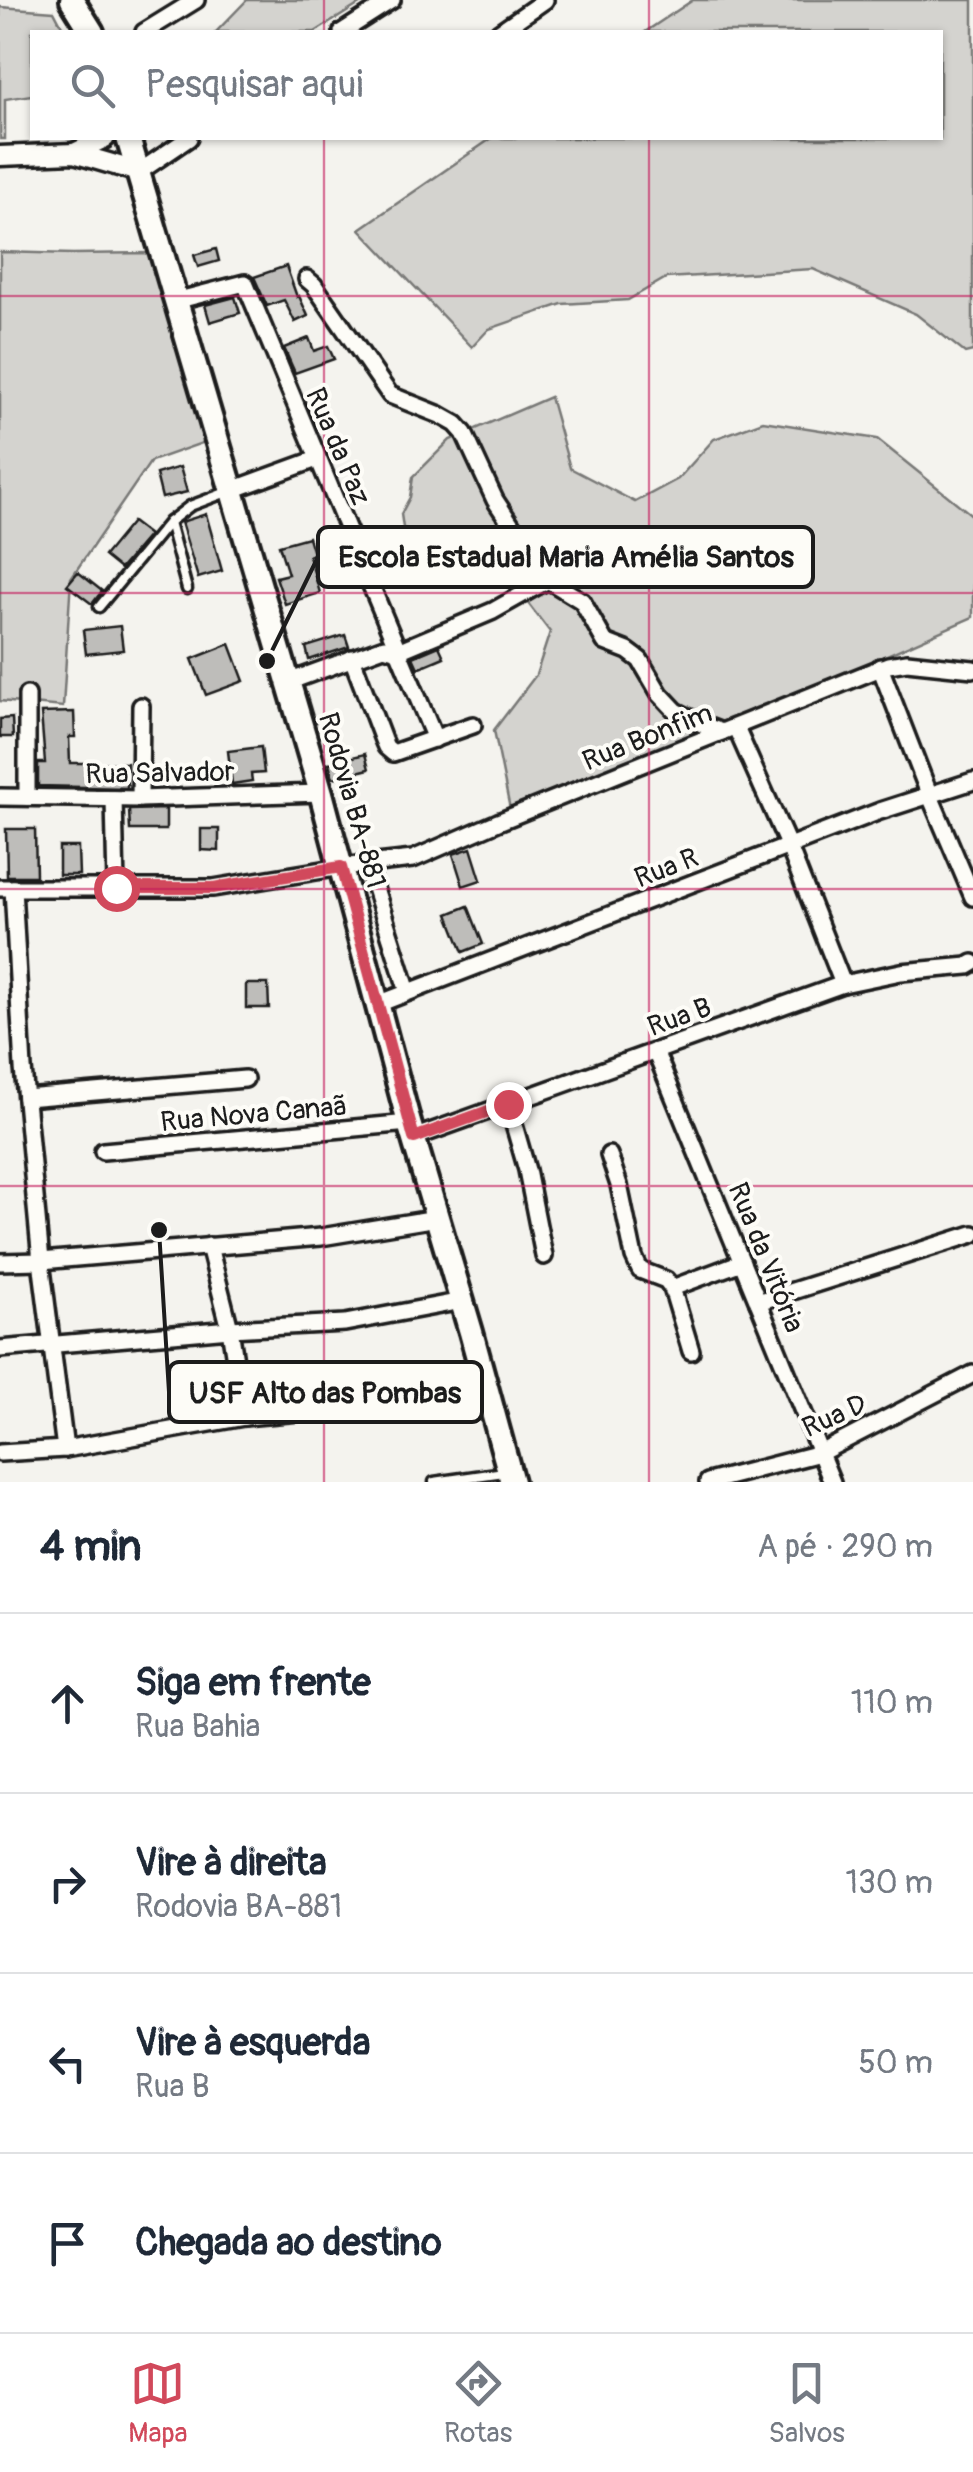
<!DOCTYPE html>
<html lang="pt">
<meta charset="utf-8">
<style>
:root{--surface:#fff;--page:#f2f2f3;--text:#1f2937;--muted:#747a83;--line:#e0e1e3;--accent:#d1495b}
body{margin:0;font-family:Pangolin,sans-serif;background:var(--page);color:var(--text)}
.stop{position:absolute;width:30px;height:30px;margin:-22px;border:8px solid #d1495b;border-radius:50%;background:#fff}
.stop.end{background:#d1495b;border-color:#fff;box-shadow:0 2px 10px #0008}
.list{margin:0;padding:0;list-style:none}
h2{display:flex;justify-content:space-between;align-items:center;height:130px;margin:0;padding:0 40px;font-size:42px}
h2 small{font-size:32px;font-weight:400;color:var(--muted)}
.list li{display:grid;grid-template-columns:65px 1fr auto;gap:30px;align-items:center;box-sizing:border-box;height:180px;padding:0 40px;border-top:2px solid var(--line)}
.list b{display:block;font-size:38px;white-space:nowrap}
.list p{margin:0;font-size:32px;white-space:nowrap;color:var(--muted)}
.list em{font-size:32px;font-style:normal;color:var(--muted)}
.icon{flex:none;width:55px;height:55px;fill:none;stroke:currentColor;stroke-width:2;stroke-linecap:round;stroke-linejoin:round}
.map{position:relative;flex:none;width:973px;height:1482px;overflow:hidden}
.search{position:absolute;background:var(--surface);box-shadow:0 2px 8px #0004;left:30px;right:30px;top:30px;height:110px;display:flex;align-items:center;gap:25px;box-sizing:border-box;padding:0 35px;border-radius:0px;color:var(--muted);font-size:38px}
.sheet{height:850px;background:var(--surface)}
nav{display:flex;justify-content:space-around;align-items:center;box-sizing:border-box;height:140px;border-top:2px solid var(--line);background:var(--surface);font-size:28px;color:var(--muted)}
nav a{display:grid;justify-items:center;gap:5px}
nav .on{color:var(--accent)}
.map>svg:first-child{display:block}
</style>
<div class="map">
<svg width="973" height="1482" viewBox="0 0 973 1482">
<rect width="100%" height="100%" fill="#f4f3ee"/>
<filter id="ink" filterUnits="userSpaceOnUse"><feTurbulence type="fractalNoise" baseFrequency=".01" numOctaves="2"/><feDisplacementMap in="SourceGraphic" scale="20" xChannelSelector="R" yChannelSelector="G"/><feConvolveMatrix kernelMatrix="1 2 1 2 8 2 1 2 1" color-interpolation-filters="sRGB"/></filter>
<g filter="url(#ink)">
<g fill="#d4d3cf" stroke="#787876" stroke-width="2.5">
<polygon points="247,0 366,0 315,32 216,32"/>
<polygon points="693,0 973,0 973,351 965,353 916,314 813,269 666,278 628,300 562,304 489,329 472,347 360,229 492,138 940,138 940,32 645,32"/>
<polygon points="0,7 54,11 65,32 32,32 32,95 5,99 5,139 0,139"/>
<polygon points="0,252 73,254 151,253 205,442 151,461 71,578 63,707 0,701"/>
<polygon points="550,397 570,468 635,502 678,479 714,439 763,421 877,439 973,516 973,617 747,717 510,809 494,730 536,675 550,632 488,551 468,533 440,539 403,528 401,514 410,497 413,477 450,440"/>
</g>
<g fill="#bebdba" stroke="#1c1c1c" stroke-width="2.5">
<polygon points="216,249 219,261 198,267 194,255"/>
<polygon points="286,266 297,297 299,296 308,316 295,322 284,300 267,306 254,277"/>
<polygon points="235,297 240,313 210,322 205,305"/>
<polygon points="309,338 314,351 328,346 334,359 295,373 284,348"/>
<polygon points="180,467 187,492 162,498 156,474"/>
<polygon points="206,514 222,571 198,578 181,522"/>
<polygon points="132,522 149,535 120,569 104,556"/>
<polygon points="308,537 313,554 309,556 320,593 285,604 276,577 288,574 279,545"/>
<polygon points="78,572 102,591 92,604 67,585"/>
<polygon points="120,626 123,650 86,654 83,630"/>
<polygon points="345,635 349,647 309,660 306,647"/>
<polygon points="230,644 244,681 206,695 192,659"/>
<polygon points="439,646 444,657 418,668 413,657"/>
<polygon points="74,712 75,737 69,737 70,763 127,763 127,788 38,786 38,763 45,763 41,713"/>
<polygon points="12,718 13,737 0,737 0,719"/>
<polygon points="261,747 264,773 251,774 252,781 232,784 228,751"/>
<polygon points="365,754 369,769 333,778 329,763"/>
<polygon points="166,809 166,830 130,830 129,810"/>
<polygon points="6,829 35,829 36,876 7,876"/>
<polygon points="201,829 219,829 219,851 201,850"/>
<polygon points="59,847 78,847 79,875 59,875"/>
<polygon points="471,848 481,880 463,886 453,854"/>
<polygon points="468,906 483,944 463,952 448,914"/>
<polygon points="246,984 268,984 269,1008 246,1008"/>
</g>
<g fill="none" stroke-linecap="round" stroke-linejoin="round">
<g stroke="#1c1c1c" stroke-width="15">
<g id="service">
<polyline points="169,522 187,589"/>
<polyline points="99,607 169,522 190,506 227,492"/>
<polyline points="434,1482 504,1472"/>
</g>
</g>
<g stroke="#1c1c1c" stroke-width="22">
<g id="minor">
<polyline points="144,32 196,0"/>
<polyline points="342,32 392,0"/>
<polyline points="499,32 545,0"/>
<polyline points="139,172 189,138"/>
<polyline points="307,279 314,285 390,395 440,415 456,424 464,433 495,500 548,580 582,601 605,642 628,651 640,660 660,694 676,711 706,726 722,732"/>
<polyline points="175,301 245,283 435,739"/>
<polyline points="232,490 317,459"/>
<polyline points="352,658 383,740 386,747 393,753 473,725"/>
<polyline points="880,667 930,796 973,897"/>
<polyline points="288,682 384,647 398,651 493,611 548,580"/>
<polyline points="736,728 789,847 843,984"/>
<polyline points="0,797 140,799 321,793"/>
<polyline points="27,797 27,695"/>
<polyline points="114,799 116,888"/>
<polyline points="140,799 141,706"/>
<polyline points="368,866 408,992"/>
<polyline points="0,888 213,888 341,867 413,859 498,822 888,665 907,662 973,669"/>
<polyline points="13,888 23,1068 41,1261 65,1449"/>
<polyline points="378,1004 880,811 973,781"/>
<polyline points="655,1051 832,1482"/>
<polyline points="26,1098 245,1079"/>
<polyline points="508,1104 527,1170 544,1256"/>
<polyline points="413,1138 843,984 901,972 968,966 973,963"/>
<polyline points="103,1151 409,1123"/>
<polyline points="609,1155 619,1185 634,1257 640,1270 666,1280 672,1288 691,1351"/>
<polyline points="209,1246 230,1329 244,1417"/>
<polyline points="0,1262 41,1261 321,1237 437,1218"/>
<polyline points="672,1288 742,1262"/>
<polyline points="758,1302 973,1234"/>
<polyline points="0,1349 230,1329 345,1323 462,1301"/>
<polyline points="0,1453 65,1449 244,1417 378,1405 485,1385"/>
<polyline points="708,1482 820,1453 973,1374"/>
</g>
</g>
<g stroke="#1c1c1c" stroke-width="25">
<g id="tertiary">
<polyline points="74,153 105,138"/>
<polyline points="0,156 74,153 139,172"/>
</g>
</g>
<g stroke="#1c1c1c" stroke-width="30">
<g id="primary">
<polyline points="72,0 92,32"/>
<polyline points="128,138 321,793 409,1123 471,1332 512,1482"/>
</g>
</g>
<use href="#service" stroke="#fdfcf7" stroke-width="8"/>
<use href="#minor" stroke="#fdfcf7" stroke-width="15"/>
<use href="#tertiary" stroke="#fdfcf7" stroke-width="18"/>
<use href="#primary" stroke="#fdfcf7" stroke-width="22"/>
</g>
</g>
<g fill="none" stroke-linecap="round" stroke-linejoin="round" filter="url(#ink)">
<polyline stroke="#d1495b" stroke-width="12" points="116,888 213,888 341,867 414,1138 508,1104"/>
</g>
<path fill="none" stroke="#c2185b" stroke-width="2.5" stroke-opacity="0.55" d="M324 0V32M649 0V32M324 138V1482M649 138V1482M0 296H973M0 593H973M0 889H973M0 1186H973"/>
<g text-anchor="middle" stroke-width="8" stroke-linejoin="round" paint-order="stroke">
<g font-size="28" fill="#1c1c1c" stroke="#fdfcf7">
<text transform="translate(339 446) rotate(67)" y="10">Rua da Paz</text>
<text transform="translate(647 736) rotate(-22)" y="10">Rua Bonfim</text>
<text transform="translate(160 772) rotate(-1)" y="10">Rua Salvador</text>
<text transform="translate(353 800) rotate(74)" y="10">Rodovia BA-881</text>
<text transform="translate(666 867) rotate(-21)" y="10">Rua R</text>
<text transform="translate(679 1016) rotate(-20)" y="10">Rua B</text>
<text transform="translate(254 1113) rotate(-5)" y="10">Rua Nova Canaã</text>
<text transform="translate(767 1257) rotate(68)" y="10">Rua da Vitória</text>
<text transform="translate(834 1415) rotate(-24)" y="10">Rua D</text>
</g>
</g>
<path fill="none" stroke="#1c1c1c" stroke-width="4" d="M267 661L318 557M159 1230L169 1392"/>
<g fill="#1c1c1c" stroke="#fdfcf7" stroke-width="4">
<circle cx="267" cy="661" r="10"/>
<circle cx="159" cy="1230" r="10"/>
</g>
<g fill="#fdfcf7" stroke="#1c1c1c" stroke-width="4">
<rect x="318" y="527" width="495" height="60" rx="10"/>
<rect x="169" y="1362" width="313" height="60" rx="10"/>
</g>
<g font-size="30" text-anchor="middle" font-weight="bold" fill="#1c1c1c">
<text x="566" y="567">Escola Estadual Maria Amélia Santos</text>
<text x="325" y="1403">USF Alto das Pombas</text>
</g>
</svg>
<div class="stop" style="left:116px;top:888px"></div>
<div class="stop end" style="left:508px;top:1104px"></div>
<div class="search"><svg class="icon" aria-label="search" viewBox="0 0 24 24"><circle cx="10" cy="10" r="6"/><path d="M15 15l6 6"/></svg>Pesquisar aqui</div>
</div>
<section class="sheet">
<h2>4 min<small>A pé · 290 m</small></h2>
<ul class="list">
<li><svg class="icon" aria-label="ahead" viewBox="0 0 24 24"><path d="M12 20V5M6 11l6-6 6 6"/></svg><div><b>Siga em frente</b><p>Rua Bahia</p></div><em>110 m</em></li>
<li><svg class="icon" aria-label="right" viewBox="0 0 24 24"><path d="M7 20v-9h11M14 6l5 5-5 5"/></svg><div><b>Vire à direita</b><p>Rodovia BA-881</p></div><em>130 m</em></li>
<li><svg class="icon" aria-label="left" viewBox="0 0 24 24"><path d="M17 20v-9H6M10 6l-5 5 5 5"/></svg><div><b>Vire à esquerda</b><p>Rua B</p></div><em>50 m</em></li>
<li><svg class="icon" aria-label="arrive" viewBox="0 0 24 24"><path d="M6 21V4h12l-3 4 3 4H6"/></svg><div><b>Chegada ao destino</b></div></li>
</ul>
</section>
<nav>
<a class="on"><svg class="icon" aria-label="map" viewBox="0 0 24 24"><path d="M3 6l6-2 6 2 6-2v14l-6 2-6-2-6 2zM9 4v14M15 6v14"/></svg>Mapa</a>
<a><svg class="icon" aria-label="directions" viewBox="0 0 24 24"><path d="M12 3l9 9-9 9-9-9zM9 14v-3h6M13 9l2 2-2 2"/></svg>Rotas</a>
<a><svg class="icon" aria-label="saved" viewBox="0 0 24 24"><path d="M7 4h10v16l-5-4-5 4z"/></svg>Salvos</a>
</nav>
